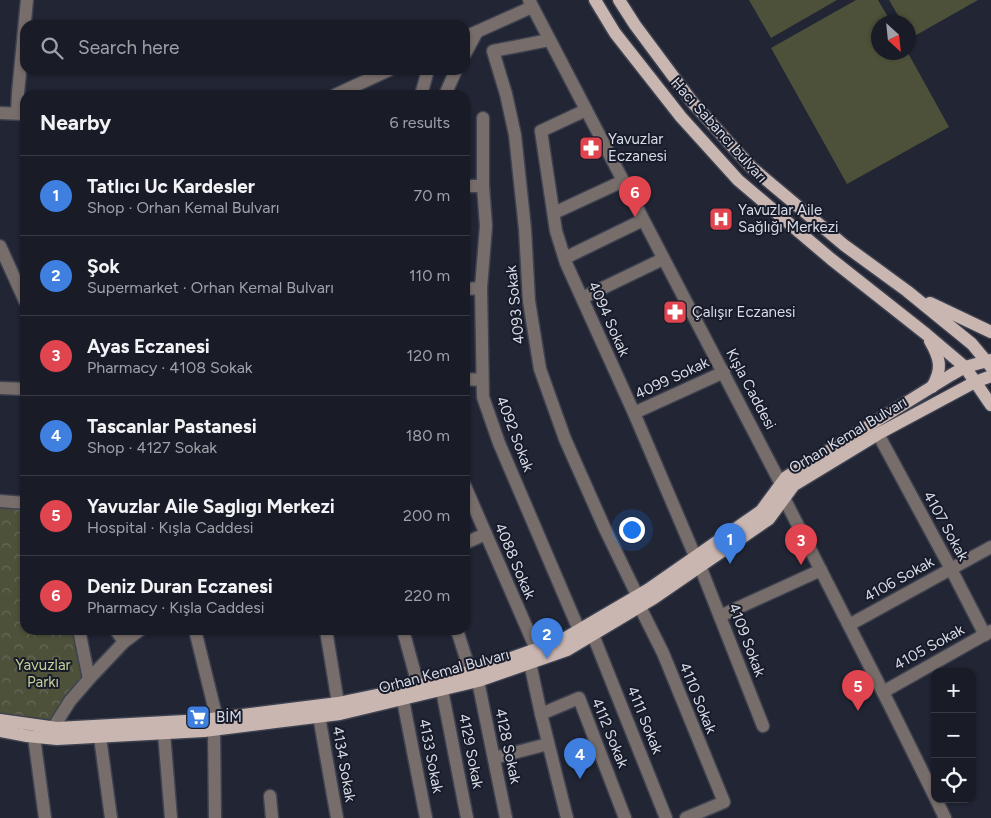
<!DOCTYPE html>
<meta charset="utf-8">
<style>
:root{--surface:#191c27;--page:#262933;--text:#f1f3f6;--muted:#9fa1a7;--line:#373a44;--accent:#1a73e8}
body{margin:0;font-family:Figtree,sans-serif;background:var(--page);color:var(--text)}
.controls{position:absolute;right:15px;bottom:15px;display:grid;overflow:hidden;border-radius:10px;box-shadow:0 1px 4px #0004}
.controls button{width:45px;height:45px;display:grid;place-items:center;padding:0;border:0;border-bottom:1px solid var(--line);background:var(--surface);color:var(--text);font:25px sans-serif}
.compass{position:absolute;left:871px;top:15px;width:45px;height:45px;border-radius:50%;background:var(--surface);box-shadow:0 1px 4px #0004;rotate:153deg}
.you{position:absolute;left:631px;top:529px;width:18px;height:18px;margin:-12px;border:4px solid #fff;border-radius:50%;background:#1a73e8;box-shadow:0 0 0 8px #1a73e833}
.badge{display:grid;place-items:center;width:32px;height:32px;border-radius:50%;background:var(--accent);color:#fff;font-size:16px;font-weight:700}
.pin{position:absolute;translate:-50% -41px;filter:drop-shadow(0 1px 2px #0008)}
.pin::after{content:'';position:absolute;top:26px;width:18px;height:15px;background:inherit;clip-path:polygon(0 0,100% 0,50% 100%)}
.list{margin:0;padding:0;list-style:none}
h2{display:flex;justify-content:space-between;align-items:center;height:65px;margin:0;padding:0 20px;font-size:21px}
h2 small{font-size:16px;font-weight:400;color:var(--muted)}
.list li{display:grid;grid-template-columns:32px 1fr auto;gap:15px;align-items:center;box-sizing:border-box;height:80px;padding:0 20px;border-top:1px solid var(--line)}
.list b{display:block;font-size:19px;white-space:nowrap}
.list p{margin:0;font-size:16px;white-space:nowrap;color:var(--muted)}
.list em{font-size:16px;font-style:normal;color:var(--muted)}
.icon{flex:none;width:28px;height:28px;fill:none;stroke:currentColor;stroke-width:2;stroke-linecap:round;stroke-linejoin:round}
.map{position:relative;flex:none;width:991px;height:818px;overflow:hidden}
.search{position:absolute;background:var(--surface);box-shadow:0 1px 4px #0004;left:20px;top:20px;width:450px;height:55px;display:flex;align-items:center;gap:12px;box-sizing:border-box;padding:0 18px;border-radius:15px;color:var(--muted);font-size:19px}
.panel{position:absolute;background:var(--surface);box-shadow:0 1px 4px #0004;left:20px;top:90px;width:450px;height:545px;border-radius:15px}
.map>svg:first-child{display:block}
</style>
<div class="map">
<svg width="991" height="818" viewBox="0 0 991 818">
<defs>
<pattern id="park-crowns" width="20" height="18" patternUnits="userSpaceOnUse" patternTransform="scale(1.25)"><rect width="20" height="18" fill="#4d513a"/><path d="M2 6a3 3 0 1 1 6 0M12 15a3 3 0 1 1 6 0" fill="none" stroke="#666956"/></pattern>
</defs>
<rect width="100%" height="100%" fill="#212534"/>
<g fill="#4d513a">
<polygon points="749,0 837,0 771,38"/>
<polygon points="856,0 878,0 891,22 878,22 878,52 908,53 949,127 847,184 771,48"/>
<polygon points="889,0 978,0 911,38 909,34 908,22 902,22"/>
</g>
<polygon fill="url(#park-crowns)" points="0,502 25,503 25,630 79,630 89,679 57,728 0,720"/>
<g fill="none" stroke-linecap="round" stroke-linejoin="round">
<g stroke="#3e4250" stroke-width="15">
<g id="minor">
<polyline points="529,0 781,484 784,498 889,704 935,797"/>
<polyline points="465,37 532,7"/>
<polyline points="549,40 493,51 506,94 515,135 525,229 529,301 540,369 565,439 605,529 637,595"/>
<polyline points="465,54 477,32"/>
<polyline points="335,95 389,70"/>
<polyline points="421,95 428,70"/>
<polyline points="445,95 456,70"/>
<polyline points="586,110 541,131 556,231 566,263 634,413 695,556"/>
<polyline points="0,113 25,114"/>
<polyline points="17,113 18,93 27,0"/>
<polyline points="483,118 483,186 486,226 481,288 483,397 499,443 579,630"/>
<polyline points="465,186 483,186"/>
<polyline points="554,213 623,181"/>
<polyline points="0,246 25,301"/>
<polyline points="565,258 643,220"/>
<polyline points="465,289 481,288"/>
<polyline points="582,298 663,259"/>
<polyline points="465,379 482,380"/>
<polyline points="0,388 25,389"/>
<polyline points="634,413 724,372"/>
<polyline points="878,434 951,569 985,635"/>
<polyline points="465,486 536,649"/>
<polyline points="0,501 25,503"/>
<polyline points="465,543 486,534"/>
<polyline points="700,566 763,726"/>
<polyline points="640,607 663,653 724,802 686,818"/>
<polyline points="720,616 821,570"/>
<polyline points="849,625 991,547"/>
<polyline points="79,630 89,679"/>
<polyline points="116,630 124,642"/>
<polyline points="195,630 217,719"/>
<polyline points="326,630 338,703"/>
<polyline points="403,630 418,685"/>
<polyline points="457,630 470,671"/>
<polyline points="593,635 666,818"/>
<polyline points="530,663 541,714 567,818"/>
<polyline points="478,681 506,818"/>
<polyline points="442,690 467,818"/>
<polyline points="883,692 991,631"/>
<polyline points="403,700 426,818"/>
<polyline points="541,714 579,698 625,818"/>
<polyline points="319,716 337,818"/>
<polyline points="53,728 70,701 89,679 124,642 140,630"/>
<polyline points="214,730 215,818"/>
<polyline points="164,733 171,818"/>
<polyline points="34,737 45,818"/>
<polyline points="100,737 111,818"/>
<polyline points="494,758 548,744"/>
<polyline points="270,796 272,818"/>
<polyline points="936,799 945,818"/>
</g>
</g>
<g stroke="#3e4250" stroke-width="15">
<g id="major">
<polyline points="595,0 615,33 681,117 738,180 831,259 926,334 965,367 991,405"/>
<polyline points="619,0 635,25 693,103 751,167 844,245 907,291 972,344 991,367"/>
<polyline points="930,303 991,332"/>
<path d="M930 341C940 358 943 369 932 387"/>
<polyline points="0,720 57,728 203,720 338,703 410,688 486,667 562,640 649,589 761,511 786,477 951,375 965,367 991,360"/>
<polyline points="0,731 27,736 57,739 204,731 340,714 478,681 567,650 654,598 769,519 794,485 878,434 975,382 991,376"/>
</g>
</g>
<use href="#minor" stroke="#776e6b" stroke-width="12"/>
<use href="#major" stroke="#cab6b1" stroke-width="12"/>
</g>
<defs>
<g id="pharmacy-square" transform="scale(1.25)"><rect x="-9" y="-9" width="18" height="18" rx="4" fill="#e0444e" stroke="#181c2a"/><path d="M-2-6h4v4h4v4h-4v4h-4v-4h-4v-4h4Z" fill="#fff"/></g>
<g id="hospital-square" transform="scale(1.25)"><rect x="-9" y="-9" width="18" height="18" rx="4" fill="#e0444e" stroke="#181c2a"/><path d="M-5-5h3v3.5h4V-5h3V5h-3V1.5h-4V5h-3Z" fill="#fff"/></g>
<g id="supermarket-square" transform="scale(1.25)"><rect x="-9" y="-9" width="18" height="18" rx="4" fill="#3f7fe0" stroke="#181c2a"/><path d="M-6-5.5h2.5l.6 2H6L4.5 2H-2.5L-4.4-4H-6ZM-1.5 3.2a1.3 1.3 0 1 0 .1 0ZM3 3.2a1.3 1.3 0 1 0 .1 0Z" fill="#fff"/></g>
</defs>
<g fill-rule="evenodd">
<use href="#pharmacy-square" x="591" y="148"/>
<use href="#hospital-square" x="721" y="219"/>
<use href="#pharmacy-square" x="675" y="312"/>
<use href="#supermarket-square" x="198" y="717"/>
</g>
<g text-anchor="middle" stroke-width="4" stroke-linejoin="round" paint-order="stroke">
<g font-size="15" fill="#d8dbe5" stroke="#181c2a">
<text transform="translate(719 130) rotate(48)" y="5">Hacı Sabancı bulvarı</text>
<text transform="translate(515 305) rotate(-96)" y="5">4093 Sokak</text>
<text transform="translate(609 319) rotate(66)" y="5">4094 Sokak</text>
<text transform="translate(672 378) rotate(-25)" y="5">4099 Sokak</text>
<text transform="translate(751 389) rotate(62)" y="5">Kışla Caddesi</text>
<text transform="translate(515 434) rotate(69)" y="5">4092 Sokak</text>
<text transform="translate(848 435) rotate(-31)" y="5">Orhan Kemal Bulvarı</text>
<text transform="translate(946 526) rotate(61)" y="5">4107 Sokak</text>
<text transform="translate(515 561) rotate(67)" y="5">4088 Sokak</text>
<text transform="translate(899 579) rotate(-29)" y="5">4106 Sokak</text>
<text transform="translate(747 640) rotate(69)" y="5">4109 Sokak</text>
<text transform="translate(929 647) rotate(-29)" y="5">4105 Sokak</text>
<text transform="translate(444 671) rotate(-15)" y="5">Orhan Kemal Bulvarı</text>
<text transform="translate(698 698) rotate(68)" y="5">4110 Sokak</text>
<text transform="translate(645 720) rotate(68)" y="5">4111 Sokak</text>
<text transform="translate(610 733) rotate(68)" y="5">4112 Sokak</text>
<text transform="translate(508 746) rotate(78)" y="5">4128 Sokak</text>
<text transform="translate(471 751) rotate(79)" y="5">4129 Sokak</text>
<text transform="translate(431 756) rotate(79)" y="5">4133 Sokak</text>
<text transform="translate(344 764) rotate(80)" y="5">4134 Sokak</text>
</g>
<g font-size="15" fill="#d8dbe5" stroke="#181c2a" text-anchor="start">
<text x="608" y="144">Yavuzlar<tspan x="608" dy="17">Eczanesi</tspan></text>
<text x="738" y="215">Yavuzlar Aile<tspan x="738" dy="17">Sağlığı Merkezi</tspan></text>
<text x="692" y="317">Çalışır Eczanesi</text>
<text x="216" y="722">BİM</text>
</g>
<g font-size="15" fill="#c5cf94" stroke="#181c2a">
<text x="43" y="670">Yavuzlar<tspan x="43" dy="17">Parkı</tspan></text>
</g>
</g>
</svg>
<div class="controls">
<button>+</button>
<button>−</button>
<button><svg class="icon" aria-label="locate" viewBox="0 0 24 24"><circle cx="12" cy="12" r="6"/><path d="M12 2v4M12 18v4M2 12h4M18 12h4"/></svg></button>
</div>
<svg class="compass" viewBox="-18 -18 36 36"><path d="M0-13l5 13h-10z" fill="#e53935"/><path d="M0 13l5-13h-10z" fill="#9fa1a7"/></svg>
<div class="you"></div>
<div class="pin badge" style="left:730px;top:564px;background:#3f7fe0">1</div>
<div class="pin badge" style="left:547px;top:659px;background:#3f7fe0">2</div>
<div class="pin badge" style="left:801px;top:565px;background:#e0444e">3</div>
<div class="pin badge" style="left:580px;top:779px;background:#3f7fe0">4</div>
<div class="pin badge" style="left:858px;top:711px;background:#e0444e">5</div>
<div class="pin badge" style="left:635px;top:217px;background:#e0444e">6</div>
<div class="search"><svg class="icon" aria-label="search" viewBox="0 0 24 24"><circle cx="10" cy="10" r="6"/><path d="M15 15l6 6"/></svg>Search here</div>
<section class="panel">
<h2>Nearby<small>6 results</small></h2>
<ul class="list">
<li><span class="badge" style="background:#3f7fe0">1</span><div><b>Tatlıcı Uc Kardesler</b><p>Shop · Orhan Kemal Bulvarı</p></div><em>70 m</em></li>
<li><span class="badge" style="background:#3f7fe0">2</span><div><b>Şok</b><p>Supermarket · Orhan Kemal Bulvarı</p></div><em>110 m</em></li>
<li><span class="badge" style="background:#e0444e">3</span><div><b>Ayas Eczanesi</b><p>Pharmacy · 4108 Sokak</p></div><em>120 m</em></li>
<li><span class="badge" style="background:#3f7fe0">4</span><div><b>Tascanlar Pastanesi</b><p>Shop · 4127 Sokak</p></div><em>180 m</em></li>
<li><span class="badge" style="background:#e0444e">5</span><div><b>Yavuzlar Aile Saglıgı Merkezi</b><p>Hospital · Kışla Caddesi</p></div><em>200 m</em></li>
<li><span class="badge" style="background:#e0444e">6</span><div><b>Deniz Duran Eczanesi</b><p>Pharmacy · Kışla Caddesi</p></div><em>220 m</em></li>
</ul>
</section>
</div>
